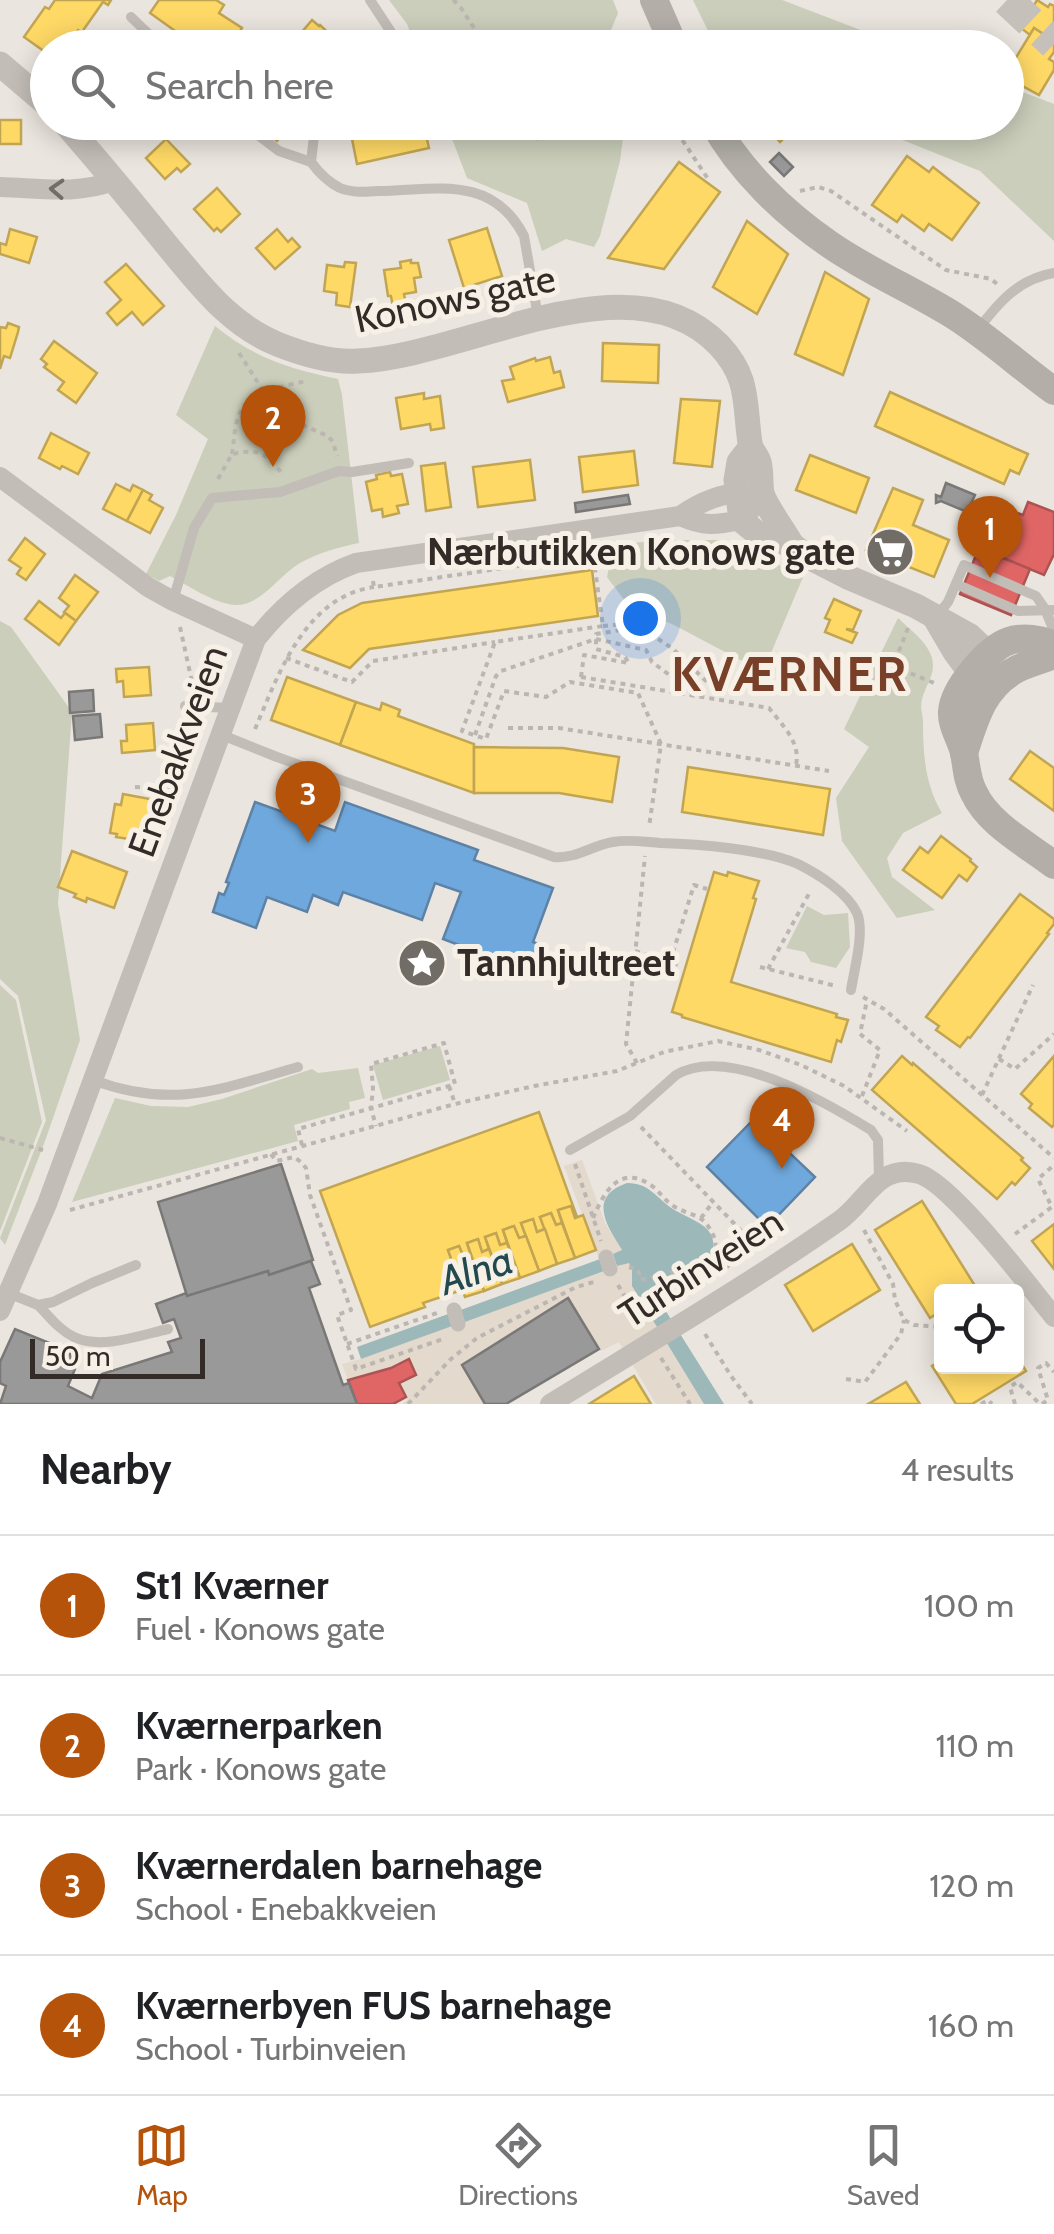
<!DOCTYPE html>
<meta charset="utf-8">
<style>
:root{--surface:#fff;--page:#f2f2f2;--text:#202124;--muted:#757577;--line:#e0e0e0;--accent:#b45309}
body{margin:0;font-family:Cabin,sans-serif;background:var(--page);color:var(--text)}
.controls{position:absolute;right:30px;bottom:30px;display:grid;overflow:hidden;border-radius:10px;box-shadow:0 5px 25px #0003}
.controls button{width:90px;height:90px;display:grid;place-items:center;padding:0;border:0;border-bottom:2px solid var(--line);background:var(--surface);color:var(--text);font:50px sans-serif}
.scale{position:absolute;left:30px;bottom:25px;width:175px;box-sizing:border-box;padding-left:10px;border:5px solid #322b27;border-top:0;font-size:28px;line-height:35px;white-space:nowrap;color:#322b27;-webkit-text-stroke:8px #f6f0e6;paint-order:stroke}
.you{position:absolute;left:640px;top:618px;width:35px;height:35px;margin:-25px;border:8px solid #fff;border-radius:50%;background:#1a73e8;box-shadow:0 0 0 15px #1a73e833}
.badge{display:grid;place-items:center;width:65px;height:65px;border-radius:50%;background:var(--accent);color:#fff;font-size:32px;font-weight:700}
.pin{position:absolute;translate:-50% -82px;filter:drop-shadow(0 2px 5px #0008)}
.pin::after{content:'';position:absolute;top:52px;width:35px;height:30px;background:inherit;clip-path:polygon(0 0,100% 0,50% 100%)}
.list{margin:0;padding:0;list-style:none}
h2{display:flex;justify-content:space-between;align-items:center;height:130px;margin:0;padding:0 40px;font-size:42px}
h2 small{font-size:32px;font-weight:400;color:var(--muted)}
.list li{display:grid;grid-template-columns:65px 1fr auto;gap:30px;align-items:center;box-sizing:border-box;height:140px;padding:0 40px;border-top:2px solid var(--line)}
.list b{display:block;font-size:38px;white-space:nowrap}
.list p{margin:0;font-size:32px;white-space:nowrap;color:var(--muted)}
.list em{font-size:32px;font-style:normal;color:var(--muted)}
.icon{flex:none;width:55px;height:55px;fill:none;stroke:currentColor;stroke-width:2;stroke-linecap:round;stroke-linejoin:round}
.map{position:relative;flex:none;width:1054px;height:1404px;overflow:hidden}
.search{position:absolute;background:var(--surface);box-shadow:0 5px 25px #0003;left:30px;right:30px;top:30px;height:110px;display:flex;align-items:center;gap:25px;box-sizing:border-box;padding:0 35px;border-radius:55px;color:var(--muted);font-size:38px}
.sheet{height:690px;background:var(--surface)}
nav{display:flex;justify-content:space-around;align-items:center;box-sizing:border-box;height:140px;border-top:2px solid var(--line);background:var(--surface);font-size:28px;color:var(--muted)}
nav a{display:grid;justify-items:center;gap:5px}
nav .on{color:var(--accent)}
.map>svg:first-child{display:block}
</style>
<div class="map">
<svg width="1054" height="1404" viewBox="0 0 1054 1404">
<rect width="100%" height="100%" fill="#eae5de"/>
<g fill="#caceba">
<polygon points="389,0 613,0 618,13 604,47 416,47 407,24"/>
<polygon points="693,0 782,0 905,47 716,47"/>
<polygon points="1007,86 1054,104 1054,241 980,171 860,123 1006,122"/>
<polygon points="446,123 625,123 620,161 600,236 594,247 566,239 542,251 527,203 467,178"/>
<path d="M215 326C254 358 289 369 338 379L342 395 359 543C339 547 318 553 300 563 279 575 261 606 235 605 213 603 189 586 170 576L159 581 146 574 176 515 208 439 176 415Z"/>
<polygon points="676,540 719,540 740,546 803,577 763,672 674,625 628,605 607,577 614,544"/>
<path d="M898 618C909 629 924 639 930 653 940 674 922 686 921 706 921 711 923 716 923 722 923 754 925 785 942 813L903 833 887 858 892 877 935 910 897 918 842 841 836 798 869 747 844 729Z"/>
<polygon points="0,621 11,627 72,712 58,904 80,1040 45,1141 5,1245 0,1238 46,1120 18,996 0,979"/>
<polygon points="807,906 824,915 848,913 850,947 836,968 811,962 805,952 786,948"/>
<polygon points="0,985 16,1000 42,1122 0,1231"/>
<polygon points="440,1046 450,1080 383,1100 373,1065"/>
<polygon points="358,1068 365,1098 349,1102 350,1109 294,1125 298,1141 72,1202 115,1098 151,1106 188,1107 222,1099 312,1069 318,1073"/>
</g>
<g fill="#e3d9cc">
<polygon points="582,1160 605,1223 622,1251 599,1259 564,1166"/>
<polygon points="629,1262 632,1270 632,1286 704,1404 656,1404 619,1342 601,1351 568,1298 462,1365 485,1404 402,1404 407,1400 399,1383 416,1374 409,1360 391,1368 348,1380 342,1364 361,1359"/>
</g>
<g fill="#9db8b8">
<path d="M627 1183C650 1183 656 1198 673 1209 693 1222 722 1225 711 1258 702 1284 656 1278 667 1313L724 1404H704L632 1286V1270L629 1263 617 1266 613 1254 622 1250C607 1226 587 1197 627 1183Z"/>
<polygon points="600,1259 604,1271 462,1323 458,1311"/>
<polygon points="451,1313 455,1325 361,1359 357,1347"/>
</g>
<g fill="#ffd966" stroke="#c2a553" stroke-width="2.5">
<polygon points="55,0 111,0 108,5 103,2 82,32 78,30 66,48 48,48 48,54 24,37 45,7 49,9"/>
<polygon points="159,0 216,0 224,5 219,13 242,28 230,48 199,48 150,13"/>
<polygon points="1037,0 1048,7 1050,4 1054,6 1054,41 1034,28 1030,35 1017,25 1023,16 1026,19"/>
<polygon points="312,20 319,26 320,25 340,44 344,39 355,48 302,48 302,45 296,39"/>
<polygon points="1034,28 1054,41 1054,52 1049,59 1054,62 1054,70 1039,95 1015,82 1019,75 1009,69"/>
<rect x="0" y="120" width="21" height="24"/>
<polygon points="254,122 292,122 277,141"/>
<polygon points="381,122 423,122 429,148 357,164 350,129"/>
<polygon points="762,122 801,122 780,142"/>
<polygon points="166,139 190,164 181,172 177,168 165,179 146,158"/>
<polygon points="907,156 929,172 933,167 979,203 952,240 929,224 924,231 902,215 897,222 872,205"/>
<polygon points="679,162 720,192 664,269 608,258"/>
<polygon points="217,188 240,214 221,232 217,228 214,231 194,209"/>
<polygon points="747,221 788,254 757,314 713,287"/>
<polygon points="487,228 502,276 464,288 449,240"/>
<polygon points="10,229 37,237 29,263 0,254 0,243 6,245"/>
<polygon points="277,229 288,242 292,238 300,247 275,269 256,248"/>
<polygon points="411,260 411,263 418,263 421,277 414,278 416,292 404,294 407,311 394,313 391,296 388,296 384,270 401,268 400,262"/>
<polygon points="345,262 356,263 350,307 336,305 337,293 324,291 327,265 344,267"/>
<polygon points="126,264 164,306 143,325 132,312 117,325 107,313 121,300 105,282"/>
<polygon points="825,272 869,299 843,375 795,354"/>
<polygon points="8,323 19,327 18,332 10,358 4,356 0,369 0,327 6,328"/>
<polygon points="54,341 97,373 76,403 58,390 64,382 44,367 47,364 41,359"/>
<polygon points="603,343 659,345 658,383 602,381"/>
<polygon points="550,357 554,373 560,371 564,387 508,402 502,381 514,379 510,367 535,358 536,361"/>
<polygon points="890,392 1028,454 1019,474 1010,470 1004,484 875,426"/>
<polygon points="424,393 424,399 440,396 444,428 431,430 430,424 401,429 396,398"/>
<polygon points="681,399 720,401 712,467 674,463"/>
<polygon points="51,433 89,453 78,474 62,466 60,469 39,458"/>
<polygon points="634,451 638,485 583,492 579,457"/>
<polygon points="810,455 869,478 856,513 796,490"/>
<polygon points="530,460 535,500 478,507 473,467"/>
<polygon points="445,463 451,507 426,511 421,466"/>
<polygon points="390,472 391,476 402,474 408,504 397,506 399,513 383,517 382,509 372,511 366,482 377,479 376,475"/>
<polygon points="116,484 130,491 133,485 143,490 127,521 103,509"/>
<polygon points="893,488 923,500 913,525 949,540 934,577 866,550"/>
<polygon points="143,490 152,495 149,500 163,508 150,533 127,521"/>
<polygon points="25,538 45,554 26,580 17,574 21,568 9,560"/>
<polygon points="592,570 598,616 369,649 350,668 303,650 338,615 362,603"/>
<polygon points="75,575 98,592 76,621 64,612 69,606 59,598"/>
<polygon points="834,599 861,611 853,630 846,629 857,633 852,643 825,632 830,620 825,618"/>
<polygon points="39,601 61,618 65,613 76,621 59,645 25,619"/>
<polygon points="149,667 151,695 124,697 123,681 117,682 116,669"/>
<polygon points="287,677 356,702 340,745 271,720"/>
<polygon points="356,702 380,710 382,703 400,710 398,716 474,744 474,793 340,745"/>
<polygon points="153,723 155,750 122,753 121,741 127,741 126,725"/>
<polygon points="474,747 563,748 619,757 612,802 559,793 474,793"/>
<polygon points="1030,751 1054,768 1054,811 1010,779"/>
<polygon points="688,767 830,789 823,835 682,812"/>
<polygon points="123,794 155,800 148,842 116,837 117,834 110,833 115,804 121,805"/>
<polygon points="941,836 971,859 970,861 977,867 967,881 959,875 942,898 903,870 920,847 928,853"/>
<polygon points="72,851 127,872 114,908 87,898 86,902 74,897 76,894 58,887"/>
<polygon points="714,872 727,876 728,872 759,881 753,898 756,899 731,982 837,1014 836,1017 848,1020 841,1042 837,1040 831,1062 682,1017 682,1015 672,1012"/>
<polygon points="1020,894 1054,919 1054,924 1047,933 1049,934 970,1038 968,1037 960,1047 936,1030 939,1026 926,1017"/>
<polygon points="902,1056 912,1065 913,1063 1023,1158 1021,1160 1030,1168 1015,1185 1012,1182 997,1199 872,1090"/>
<polygon points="1054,1056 1054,1125 1052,1127 1029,1108 1032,1104 1021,1094"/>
<polygon points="539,1112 577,1217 571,1206 558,1210 562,1223 556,1225 551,1213 540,1217 545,1229 537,1232 533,1219 521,1223 526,1236 519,1238 514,1226 503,1230 507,1243 500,1245 496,1233 485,1237 489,1249 482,1252 478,1239 467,1243 471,1256 464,1258 459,1246 448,1250 462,1290 423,1303 425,1307 370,1327 320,1191"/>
<polygon points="922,1201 977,1289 972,1292 942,1292 942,1310 930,1318 875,1230"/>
<polygon points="571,1206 575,1218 583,1215 596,1250 575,1258 558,1210"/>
<polygon points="551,1213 556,1225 562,1223 575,1258 557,1264 540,1217"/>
<polygon points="533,1219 537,1232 545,1229 557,1264 539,1271 521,1223"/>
<polygon points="1054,1224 1054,1269 1032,1241"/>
<polygon points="514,1226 519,1238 526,1236 539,1271 520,1278 503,1230"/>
<polygon points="496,1233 500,1245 507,1243 520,1278 502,1284 485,1237"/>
<polygon points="478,1239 482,1252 489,1249 502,1284 484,1291 467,1243"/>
<polygon points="852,1244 880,1290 813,1331 785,1285"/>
<polygon points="459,1246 464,1258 471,1256 484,1291 465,1297 448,1250"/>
<polygon points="1016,1354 1026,1371 972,1404 956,1404 932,1366 942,1360 942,1366 1016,1366"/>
<polygon points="634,1376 651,1404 589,1404"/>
<polygon points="906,1382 920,1404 868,1404"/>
</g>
<g fill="#e06666" stroke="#ac5453" stroke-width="2.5">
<polygon points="1028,502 1054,512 1054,554 1044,575 979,548 982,536 969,530 977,509 986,513 989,507 1012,517 1014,512 1023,515"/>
<polygon points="979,548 1030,569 1011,615 960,594"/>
<polygon points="409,1359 416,1375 399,1383 406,1397 393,1404 357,1404 348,1380 391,1368"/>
</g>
<g fill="#6fa8dc" stroke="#5d82a6" stroke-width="2.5">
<polygon points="255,802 335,831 345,802 478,850 474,860 553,888 533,942 543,946 533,973 443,939 461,892 435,883 422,920 343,892 338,905 313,895 307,912 267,897 256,928 213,912 219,893 224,895 229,883 226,882"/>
<polygon points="754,1119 815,1177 767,1227 707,1167"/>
</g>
<g fill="#999" stroke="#7a7877" stroke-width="2.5">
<polygon points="779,153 793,167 784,176 770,162"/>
<polygon points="946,483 975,495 967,512 941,501 936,503 936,495 941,497"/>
<polygon points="628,495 630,504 576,512 575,503"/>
<polygon points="93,690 94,711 70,713 69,692"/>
<polygon points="100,714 102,737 75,740 73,716"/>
<polygon points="281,1164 313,1260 269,1275 268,1271 187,1296 158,1202"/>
<polygon points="311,1261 320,1284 309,1288 343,1385 349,1383 357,1404 0,1404 6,1386 0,1383 0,1362 15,1329 69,1351 75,1369 68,1386 92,1398 102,1374 172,1352 168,1342 181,1338 174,1319 163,1323 156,1304 186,1293 187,1296 268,1271 269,1275"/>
<polygon points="568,1298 599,1349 506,1404 485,1404 462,1365"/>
</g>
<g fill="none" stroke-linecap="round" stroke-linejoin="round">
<polyline stroke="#c5c0b9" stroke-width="32" stroke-dasharray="32 16" stroke-linecap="butt" points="1007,0 1054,44"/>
<g stroke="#bbb6b1" stroke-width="4" stroke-dasharray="5 5" stroke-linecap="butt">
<path d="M453 0C465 9 468 23 479 33 485 39 494 43 500 48"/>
<polyline points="625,48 644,33"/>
<polyline points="674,122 681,138 708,179"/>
<polyline points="535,140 543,130 542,122"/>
<polyline points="800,191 818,187 831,191 946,270 991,279 997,284"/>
<polyline points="239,353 264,392 270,408 281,416 328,436 333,442 337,456"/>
<path d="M232 454C234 443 234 431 237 420 245 391 281 387 306 381"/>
<path d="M218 479 232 454C260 448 267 454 283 475"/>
<polyline points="373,581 374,587 593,555 603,626 495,642 462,731 486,739 504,691 546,697 570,682 638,693 661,744 649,827"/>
<polyline points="603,626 635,623 673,649 707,682"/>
<polyline points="180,627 194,691"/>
<polyline points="908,628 893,666 934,683"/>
<polyline points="286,658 352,682 373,661 495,642"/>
<path d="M581 677 769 708C782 725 801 742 796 765"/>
<polyline points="581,677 584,655 629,663 625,657 596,649 596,634 640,627"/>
<polyline points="508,728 559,728 829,771"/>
<path d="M255 729C279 673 305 597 374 587"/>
<polyline points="475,735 496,676 501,671 596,639 646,650 652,662 672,677"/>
<polyline points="135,787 180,789"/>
<polyline points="635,951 679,965"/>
<polyline points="670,962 694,885 707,889"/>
<polyline points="760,967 836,986"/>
<polyline points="768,969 811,890"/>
<polyline points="863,997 884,1009 1054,1158"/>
<polyline points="999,1059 1015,1069 1054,1034"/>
<polyline points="637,1063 626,1044 645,856"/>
<polyline points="449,1086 455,1104"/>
<polyline points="982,1095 1033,985"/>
<polyline points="862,1096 880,1050 860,1034 867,1000"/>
<polyline points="641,1127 751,1241 726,1268"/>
<polyline points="0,1138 43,1150"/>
<polyline points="302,1145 298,1129 449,1086 455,1084 444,1043 371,1064 373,1088 371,1108 376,1126"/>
<polyline points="271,1154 276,1161 294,1157 301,1162 306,1168 310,1195 351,1310 337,1315 356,1369 446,1338"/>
<polyline points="575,1164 601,1241"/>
<polyline points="70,1210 455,1104 534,1086 617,1071 664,1052 718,1041 759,1050 801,1065 844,1086 907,1131"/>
<path d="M593 1218C603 1195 618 1164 649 1184 658 1189 663 1199 672 1205 680 1211 691 1213 700 1218 707 1223 711 1230 714 1237 723 1267 690 1280 670 1293L674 1304"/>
<polyline points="701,1218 713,1202"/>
<polyline points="864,1230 893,1284 895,1300 904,1320 914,1325 942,1327"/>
<polyline points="1015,1234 1052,1207 1038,1179 1054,1165"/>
<path d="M629 1267 638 1270 641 1280C665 1274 688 1267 712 1261"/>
<polyline points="618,1285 641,1324"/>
<polyline points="705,1334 731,1376 752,1404"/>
<polyline points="347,1344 437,1313"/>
<polyline points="661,1358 690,1404"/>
<polyline points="846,1379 865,1382 901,1334 904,1320"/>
<polyline points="408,1404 451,1359 477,1338 576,1287 594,1282"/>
<polyline points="981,1404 988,1400 992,1404"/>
<polyline points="1015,1404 1010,1387 1017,1382 1040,1404"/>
<polyline points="1042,1404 1048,1400 1038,1368 1046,1363 1054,1372"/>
</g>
<g stroke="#c3bdb8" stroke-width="10">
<polyline points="370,0 391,32 396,48"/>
<polyline points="131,17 163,48"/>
<polyline points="241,122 279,151 311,162"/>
<path d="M321 122 314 136 311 162C319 173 328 182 340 188 352 193 366 192 379 191 436 190 492 174 524 236L538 317"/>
<path d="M977 331C998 303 1018 279 1054 273"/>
<polyline points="956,584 1018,611 1054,610"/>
<polyline points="173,601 194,528 212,498 280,492 339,471 352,472 409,463"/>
<polyline points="936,617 948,602 964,565 1036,596 1045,609 1054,631"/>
<polyline points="185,706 230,708"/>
<path d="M222 735 277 757 554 857C576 859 593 845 613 842 629 839 645 842 660 843 697 844 764 849 798 864 818 874 847 892 857 913 865 932 854 970 851 990"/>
<path d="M93 1080C173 1110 221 1089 298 1067"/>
<path d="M570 1150 630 1116 676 1075C728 1044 825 1102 871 1130L878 1140 879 1179"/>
<polyline points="8,1293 38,1305 53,1302 92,1283 136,1265"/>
<path d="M38 1305C49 1316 59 1330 74 1337 101 1350 141 1335 168 1329"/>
</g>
<g stroke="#c3bdb8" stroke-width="15">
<polyline points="606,1257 610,1269"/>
<polyline points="454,1310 458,1324"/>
</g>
<g stroke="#c3bdb8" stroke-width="20">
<path d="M0 187C38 188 77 195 113 181"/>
<polyline points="0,477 148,587 173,601 256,639"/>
<path d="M680 516C704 527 716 525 741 520L763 497"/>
<path d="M0 1311 47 1204 256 639C283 605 314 578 356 563L680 516C698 503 726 490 748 494"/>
<path d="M550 1404C647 1344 746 1286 839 1221 866 1202 879 1162 919 1174 951 1183 1030 1287 1054 1317"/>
</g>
<g stroke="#c3bdb8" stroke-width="25">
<polyline points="0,64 48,105"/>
<path d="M64 122C99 162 133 203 166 244 199 283 228 324 277 344 302 354 331 363 358 361 465 357 631 253 719 345 750 378 744 402 750 443 751 451 757 455 759 462 762 472 760 483 762 493 765 505 785 532 792 545"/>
<polyline points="750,448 739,462 736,480 741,520 758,534 792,545 805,555 850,578 916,606 970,636 990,655 995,672"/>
<polyline points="935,618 955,652 971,674 988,679"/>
</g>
<g stroke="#b3aea8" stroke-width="28">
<polyline points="654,0 675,48"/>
<path d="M713 122C740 171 784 213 829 244 869 272 915 291 956 317 990 339 1021 367 1054 391"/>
<path d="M1054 645C1041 639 1023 636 1009 641 988 648 953 689 952 712 951 723 959 737 963 749 967 764 966 779 974 793 989 825 1027 844 1054 865"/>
<path d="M964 753C975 719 983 687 1017 669 1029 663 1042 660 1054 655"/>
</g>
</g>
<defs><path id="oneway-chevron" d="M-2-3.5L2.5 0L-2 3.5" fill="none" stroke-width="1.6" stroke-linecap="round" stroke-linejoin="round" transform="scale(2.5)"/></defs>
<use stroke="#736d68" href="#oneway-chevron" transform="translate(57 189) rotate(-177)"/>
<defs>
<g id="supermarket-disc" transform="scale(2.5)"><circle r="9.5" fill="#726c67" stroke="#f6f0e6"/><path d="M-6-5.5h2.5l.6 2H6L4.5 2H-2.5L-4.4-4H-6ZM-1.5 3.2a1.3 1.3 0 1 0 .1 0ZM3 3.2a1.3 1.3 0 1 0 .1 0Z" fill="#fff"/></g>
<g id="sight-disc" transform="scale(2.5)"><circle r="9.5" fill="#726c67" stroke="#f6f0e6"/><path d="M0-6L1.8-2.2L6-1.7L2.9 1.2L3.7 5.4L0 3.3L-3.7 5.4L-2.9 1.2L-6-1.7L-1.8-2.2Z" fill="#fff"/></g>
</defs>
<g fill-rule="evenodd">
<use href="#supermarket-disc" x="890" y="552"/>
<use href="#sight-disc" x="422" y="963"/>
</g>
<g text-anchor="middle" stroke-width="10" stroke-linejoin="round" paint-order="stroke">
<g font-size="38" fill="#322b27" stroke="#f6f0e6">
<text transform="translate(455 299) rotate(-12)" y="13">Konows gate</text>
<text transform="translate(178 751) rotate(-70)" y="13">Enebakkveien</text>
<text transform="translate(701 1268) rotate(-33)" y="13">Turbinveien</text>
</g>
<g font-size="38" font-weight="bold" fill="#322b27" stroke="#f6f0e6" text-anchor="end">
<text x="855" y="565">Nærbutikken Konows gate</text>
<text x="457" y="976" text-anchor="start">Tannhjultreet</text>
</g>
<g font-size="40" font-style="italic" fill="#21494f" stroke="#f6f0e6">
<text transform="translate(476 1270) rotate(-19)" y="14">Alna</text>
</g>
<g font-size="48" font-weight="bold" letter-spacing="2.5" fill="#784029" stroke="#f6f0e6">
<text x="790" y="691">KVÆRNER</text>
</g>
</g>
</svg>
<div class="controls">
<button><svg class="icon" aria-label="locate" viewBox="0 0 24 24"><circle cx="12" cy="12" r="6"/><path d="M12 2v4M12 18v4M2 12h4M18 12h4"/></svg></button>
</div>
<div class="scale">50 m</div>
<div class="you"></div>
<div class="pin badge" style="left:990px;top:578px">1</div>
<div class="pin badge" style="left:273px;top:467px">2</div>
<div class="pin badge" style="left:308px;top:843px">3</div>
<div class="pin badge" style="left:782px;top:1169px">4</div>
<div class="search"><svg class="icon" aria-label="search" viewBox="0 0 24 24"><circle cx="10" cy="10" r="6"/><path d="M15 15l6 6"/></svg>Search here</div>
</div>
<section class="sheet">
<h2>Nearby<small>4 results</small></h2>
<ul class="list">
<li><span class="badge">1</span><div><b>St1 Kværner</b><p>Fuel · Konows gate</p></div><em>100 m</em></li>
<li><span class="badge">2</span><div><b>Kværnerparken</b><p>Park · Konows gate</p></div><em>110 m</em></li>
<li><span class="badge">3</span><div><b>Kværnerdalen barnehage</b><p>School · Enebakkveien</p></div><em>120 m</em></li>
<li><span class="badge">4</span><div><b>Kværnerbyen FUS barnehage</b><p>School · Turbinveien</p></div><em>160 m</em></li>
</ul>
</section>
<nav>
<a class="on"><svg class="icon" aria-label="map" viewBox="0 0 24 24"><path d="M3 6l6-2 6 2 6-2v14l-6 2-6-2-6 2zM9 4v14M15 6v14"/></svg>Map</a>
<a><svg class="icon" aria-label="directions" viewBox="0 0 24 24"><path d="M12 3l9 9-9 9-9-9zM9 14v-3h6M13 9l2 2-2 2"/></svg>Directions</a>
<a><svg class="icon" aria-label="saved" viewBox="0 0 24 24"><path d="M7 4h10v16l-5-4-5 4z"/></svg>Saved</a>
</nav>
